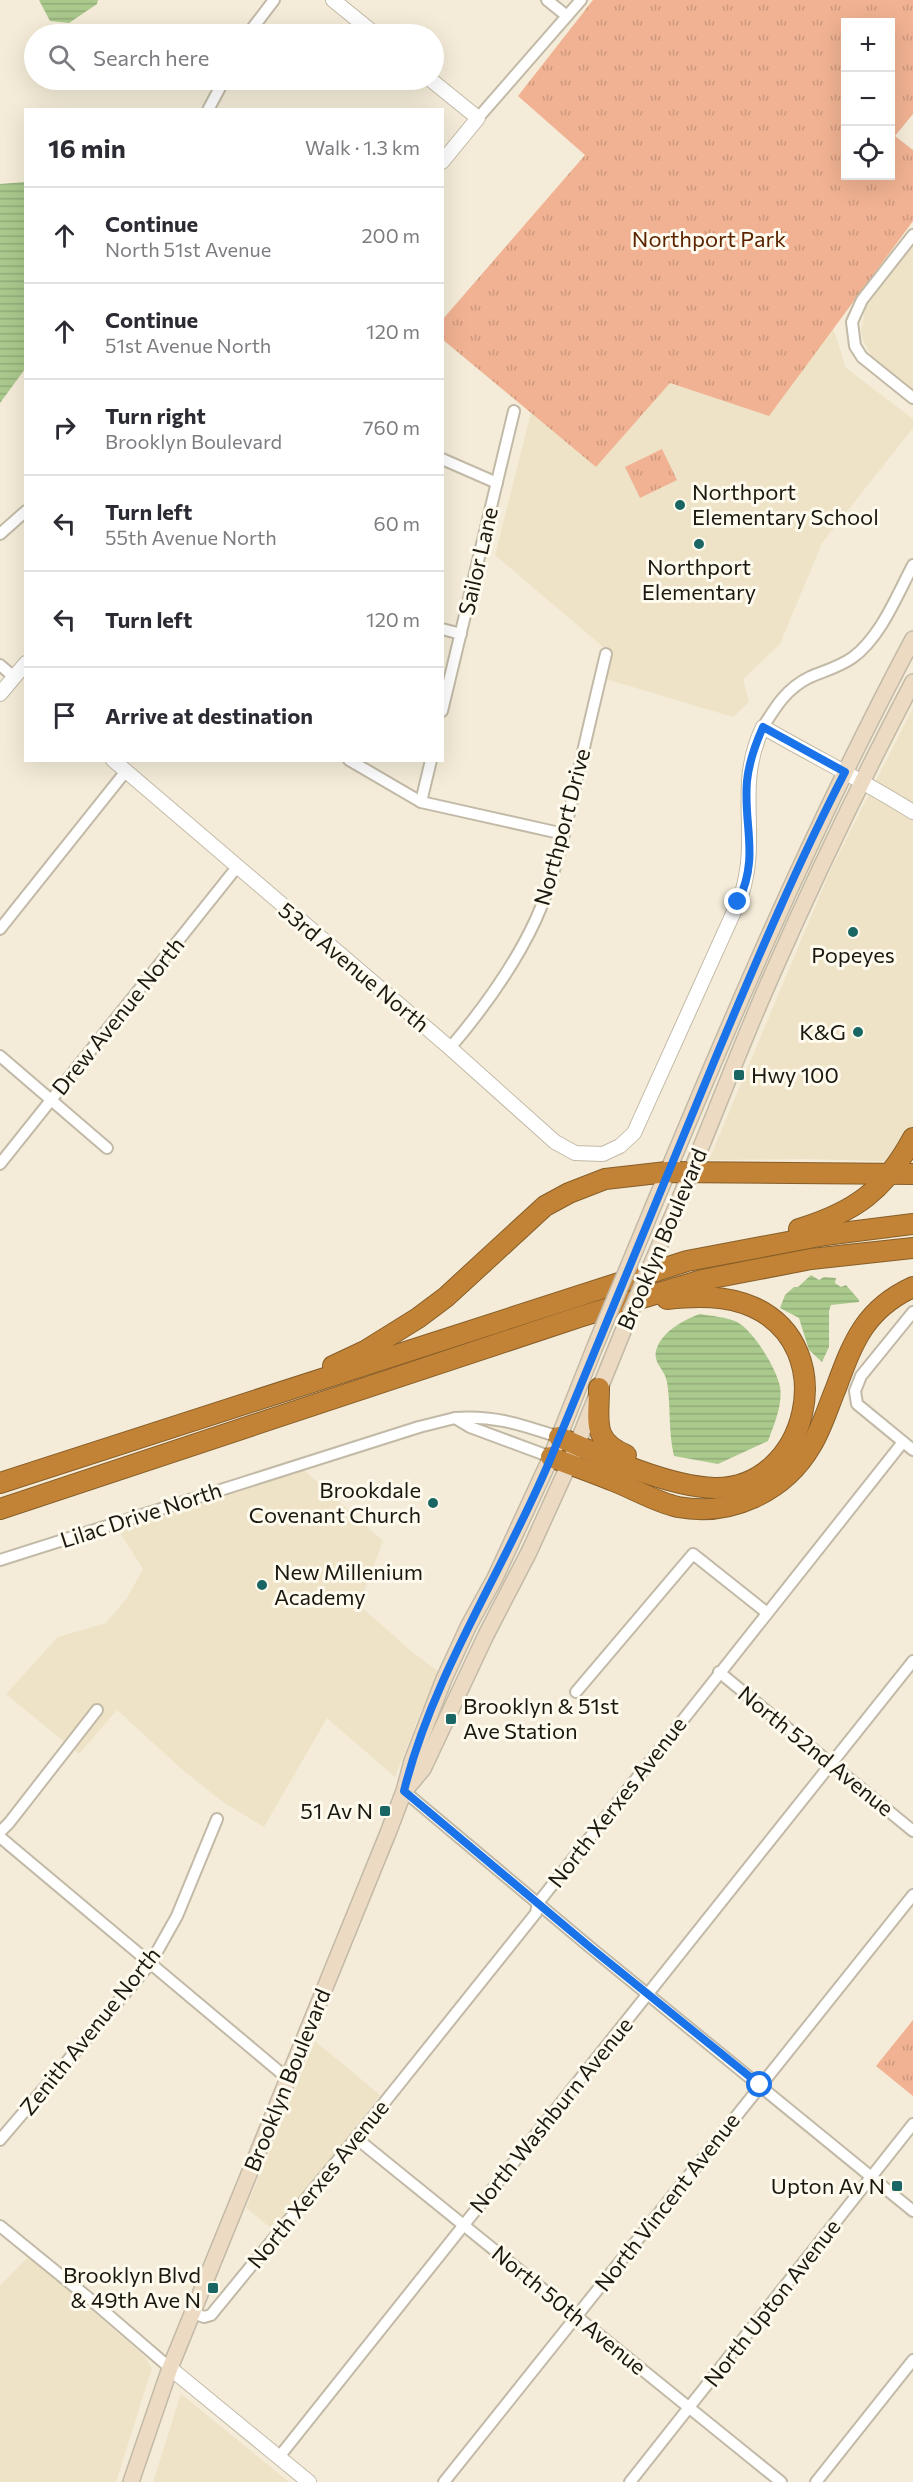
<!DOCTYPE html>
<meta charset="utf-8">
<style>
:root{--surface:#fff;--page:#f2f2f3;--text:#2b2b33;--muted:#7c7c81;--line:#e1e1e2}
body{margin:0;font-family:Commissioner,sans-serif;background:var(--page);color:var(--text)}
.controls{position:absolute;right:18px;top:18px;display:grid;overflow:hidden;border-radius:0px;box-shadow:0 6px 24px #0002}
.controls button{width:54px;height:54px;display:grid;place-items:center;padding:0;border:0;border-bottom:2px solid var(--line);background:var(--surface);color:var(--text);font:30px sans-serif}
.stop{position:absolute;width:18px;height:18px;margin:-14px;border:4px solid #1a73e8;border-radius:50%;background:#fff}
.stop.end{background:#1a73e8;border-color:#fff;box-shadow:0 2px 6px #0008}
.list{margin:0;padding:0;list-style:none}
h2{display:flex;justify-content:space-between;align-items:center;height:78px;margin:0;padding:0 24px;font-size:26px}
h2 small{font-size:20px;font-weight:400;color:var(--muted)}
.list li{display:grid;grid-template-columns:39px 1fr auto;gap:18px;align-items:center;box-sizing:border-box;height:96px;padding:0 24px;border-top:2px solid var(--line)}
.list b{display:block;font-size:22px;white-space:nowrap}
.list p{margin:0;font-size:20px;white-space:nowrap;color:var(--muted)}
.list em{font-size:20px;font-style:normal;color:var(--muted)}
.icon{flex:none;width:33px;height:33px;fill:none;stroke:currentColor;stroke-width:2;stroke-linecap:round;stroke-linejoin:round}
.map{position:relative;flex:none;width:913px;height:2482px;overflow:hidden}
.search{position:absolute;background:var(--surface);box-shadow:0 6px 24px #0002;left:24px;top:24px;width:420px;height:66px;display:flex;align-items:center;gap:15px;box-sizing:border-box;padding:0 21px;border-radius:33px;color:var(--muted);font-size:22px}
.panel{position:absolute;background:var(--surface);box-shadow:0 6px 24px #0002;left:24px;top:108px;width:420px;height:654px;border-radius:0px}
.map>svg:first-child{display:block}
</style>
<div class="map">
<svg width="913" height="2482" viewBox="0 0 913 2482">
<defs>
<pattern id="park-tufts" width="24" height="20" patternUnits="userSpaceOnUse" patternTransform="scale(1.5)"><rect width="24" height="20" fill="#f0b292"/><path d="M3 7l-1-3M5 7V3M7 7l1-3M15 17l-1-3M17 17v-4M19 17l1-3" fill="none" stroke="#cd987d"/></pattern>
<pattern id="water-rules" width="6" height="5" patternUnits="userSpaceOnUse" patternTransform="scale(1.5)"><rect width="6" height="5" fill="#aac98d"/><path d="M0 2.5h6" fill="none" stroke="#92ac79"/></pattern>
</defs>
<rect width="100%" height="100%" fill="#f4ecd8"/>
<g fill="#eee3c7">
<polygon points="913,245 913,390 871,356 863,340 861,330 866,307"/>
<polygon points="833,328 846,368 913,419 913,428 822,543 780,644 743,679 749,702 733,717 606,679 609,652 495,555 531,413 596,467 670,383 769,415"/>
<polygon points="913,708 913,1162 805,1159 709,1160 831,869"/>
<polygon points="304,1470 383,1541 359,1605 412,1652 440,1673 432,1696 421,1711 395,1777 327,1718 264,1827 223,1802 185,1772 117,1710 79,1754 6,1694 58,1637 106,1623 127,1598 143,1569 117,1528"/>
<polygon points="315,2041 380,2095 275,2231 246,2208"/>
<polygon points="29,2256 144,2356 152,2368 116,2482 0,2482 0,2286"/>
<polygon points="181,2394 289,2482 153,2482"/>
</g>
<g fill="url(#park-tufts)" fill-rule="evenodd">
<path d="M593 0H913V114L895 136 913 150V221L769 416 670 383 596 467 442 339 443 319 585 155 518 96ZM890 22V176H846V22Z"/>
<polygon points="662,449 677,480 640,498 625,467"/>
<polygon points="913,2020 913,2096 876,2066"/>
</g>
<g fill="url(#water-rules)">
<polygon points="39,0 98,0 97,4 69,23 50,21"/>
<polygon points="25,182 25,369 0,403 0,184"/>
<polygon points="811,1275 819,1280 824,1277 836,1278 835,1283 841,1287 846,1285 859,1300 859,1302 831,1305 829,1311 829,1347 822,1362 809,1350 799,1318 780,1308 785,1295 794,1287 798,1287"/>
<path d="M700 1314C711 1316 727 1317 737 1322 753 1330 777 1369 780 1387 783 1404 774 1425 768 1441L718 1464 674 1456C668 1432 671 1407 667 1382 665 1369 651 1362 657 1348 663 1331 685 1319 700 1314Z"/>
</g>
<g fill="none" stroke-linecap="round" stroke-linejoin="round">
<g stroke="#c2baa7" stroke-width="14">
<g id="minor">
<polyline points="547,0 567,16"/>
<polyline points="248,34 274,0"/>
<polyline points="208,110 224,80"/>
<polyline points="478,118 581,0"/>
<polyline points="913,235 862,300 852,322 855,346 862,357 913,398"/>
<polyline points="442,459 497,483"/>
<polyline points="0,534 26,511"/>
<polyline points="442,629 461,634"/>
<polyline points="0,665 14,677"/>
<polyline points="442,711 514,411"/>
<path d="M763 727C776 706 787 688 810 677 824 671 839 667 852 658 881 637 897 595 913 565"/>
<polyline points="349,760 421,802 564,834"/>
<polyline points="421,802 431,760"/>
<polyline points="0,929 126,771"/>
<path d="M450 1048C484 1008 514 967 536 919 554 879 564 835 574 792 584 746 595 700 606 654"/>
<polyline points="0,1056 107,1148"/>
<polyline points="0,1164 237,867"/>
<polyline points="913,1312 861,1376 855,1391 857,1404 913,1450"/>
<path d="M551 1457 470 1427 455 1418C495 1415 522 1425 559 1437"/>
<polyline points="0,1560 419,1427 455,1418"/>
<polyline points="719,1672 913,1831"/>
<polyline points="576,1692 693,1554 766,1612"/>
<polyline points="404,1791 591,1948 913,2211"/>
<polyline points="0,1832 9,1823 97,1710"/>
<polyline points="0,1837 287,2078"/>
<polyline points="356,2138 781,2482"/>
<polyline points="0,2140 150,1964 177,1916 217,1819"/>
<polyline points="0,2226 91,2300 170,2368"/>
<polyline points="193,2313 204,2317 211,2315 356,2138 536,1913 538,1903 903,1442"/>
<polyline points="279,2457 913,1661"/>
<polyline points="444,2482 913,1895"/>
<polyline points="630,2482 913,2124"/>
<polyline points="816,2482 913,2360"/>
</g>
</g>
<g stroke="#c2baa7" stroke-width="16">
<g id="tertiary">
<polyline points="333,0 375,34"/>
<polyline points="431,80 478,118 442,162"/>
<polyline points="0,694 26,663"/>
<path d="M113 760 450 1048 555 1142 575 1153 603 1154 620 1146 634 1133 741 896C761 835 734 787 763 727 813 756 864 781 913 812"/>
<polyline points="170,2368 309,2482"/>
</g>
</g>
<g stroke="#c2baa7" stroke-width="18">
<g id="secondary">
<path d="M661 1242C700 1155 732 1065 771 977 815 877 862 779 913 682"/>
<path d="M636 1248C721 1042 808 836 913 639"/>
<polyline points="407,1788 423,1769 486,1635 529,1552 569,1464 630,1314"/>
<polyline points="131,2482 170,2368 388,1833 404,1791 412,1761 444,1679 469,1625 495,1578 551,1457 594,1349"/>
</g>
</g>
<g stroke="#875e29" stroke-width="22">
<g id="motorway">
<path d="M799 1229C855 1212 885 1190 913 1138"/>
<polyline points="333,1366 365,1351 418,1318 446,1297 545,1206 569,1193 605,1179 667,1172 913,1174"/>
<path d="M599 1388C599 1421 591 1440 626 1455"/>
<path d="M559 1437C601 1456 668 1487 715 1488 808 1489 842 1347 753 1307 726 1295 696 1296 667 1299"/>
<path d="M551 1457C571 1465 591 1472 611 1480 633 1488 655 1502 678 1507 730 1517 784 1492 811 1446 822 1428 828 1407 836 1388 853 1342 865 1309 913 1287"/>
<polyline points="0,1483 687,1261 825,1235 913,1224"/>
<polyline points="0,1509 579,1317 702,1280 811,1259 913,1248"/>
</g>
</g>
<use href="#minor" stroke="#fff" stroke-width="10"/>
<use href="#tertiary" stroke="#fff" stroke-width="14"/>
<use href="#secondary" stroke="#eddac3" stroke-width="15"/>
<use href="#motorway" stroke="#c28336" stroke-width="20"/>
<g stroke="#c2baa7" stroke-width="18" stroke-linecap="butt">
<g id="secondary-bridge">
<polyline points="630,1314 661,1242"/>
<polyline points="594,1349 636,1248"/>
</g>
</g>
<use href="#secondary-bridge" stroke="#eddac3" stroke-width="15"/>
</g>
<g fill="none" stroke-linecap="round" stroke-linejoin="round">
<path stroke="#1a73e8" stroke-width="8" d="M738 902C760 857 743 825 747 781 749 761 755 745 763 727L845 772C798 863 758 957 718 1052 662 1185 608 1320 552 1455 506 1567 433 1673 404 1791L591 1948 760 2085"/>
</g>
<g fill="#196665" stroke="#fffaee" stroke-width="2">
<circle cx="680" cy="505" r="6"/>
<circle cx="699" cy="544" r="6"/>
<circle cx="853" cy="932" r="6"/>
<circle cx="858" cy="1032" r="6"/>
<rect x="733" y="1069" width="12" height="12" rx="3"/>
<circle cx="433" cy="1503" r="6"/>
<circle cx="262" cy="1585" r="6"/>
<rect x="445" y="1713" width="12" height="12" rx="3"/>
<rect x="379" y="1805" width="12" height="12" rx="3"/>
<rect x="891" y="2180" width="12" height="12" rx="3"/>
<rect x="207" y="2282" width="12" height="12" rx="3"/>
</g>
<g text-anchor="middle" stroke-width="6" stroke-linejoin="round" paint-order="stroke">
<g font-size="22" fill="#5b2300" stroke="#fffaee">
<text x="709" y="247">Northport Park</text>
</g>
<g font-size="22" fill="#1a1810" stroke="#fffaee" text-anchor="end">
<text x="692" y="500" text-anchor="start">Northport<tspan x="692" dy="25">Elementary School</tspan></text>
<text x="699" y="575" text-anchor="middle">Northport<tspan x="699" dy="25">Elementary</tspan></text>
<text x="853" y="963" text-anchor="middle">Popeyes</text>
<text x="846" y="1040">K&amp;G</text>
<text x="751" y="1083" text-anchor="start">Hwy 100</text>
<text x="421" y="1498">Brookdale<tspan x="421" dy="25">Covenant Church</tspan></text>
<text x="274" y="1580" text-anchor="start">New Millenium<tspan x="274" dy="25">Academy</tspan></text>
<text x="463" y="1714" text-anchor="start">Brooklyn &amp; 51st<tspan x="463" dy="25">Ave Station</tspan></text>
<text x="373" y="1819">51 Av N</text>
<text x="885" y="2194">Upton Av N</text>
<text x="201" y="2283">Brooklyn Blvd<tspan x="201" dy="25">&amp; 49th Ave N</tspan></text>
</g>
<g font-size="22" fill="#1a1810" stroke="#fffaee">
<text transform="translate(478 561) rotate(-77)" y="8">Sailor Lane</text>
<text transform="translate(562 827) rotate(-75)" y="8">Northport Drive</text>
<text transform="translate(354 967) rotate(40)" y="8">53rd Avenue North</text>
<text transform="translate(118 1016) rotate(-51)" y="8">Drew Avenue North</text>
<text transform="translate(662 1239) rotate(-67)" y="8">Brooklyn Boulevard</text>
<text transform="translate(141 1515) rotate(-18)" y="8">Lilac Drive North</text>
<text transform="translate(816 1751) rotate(39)" y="8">North 52nd Avenue</text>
<text transform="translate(617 1802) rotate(-52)" y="8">North Xerxes Avenue</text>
<text transform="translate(90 2031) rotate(-51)" y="8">Zenith Avenue North</text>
<text transform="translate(287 2080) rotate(-68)" y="8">Brooklyn Boulevard</text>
<text transform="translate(551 2115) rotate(-51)" y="8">North Washburn Avenue</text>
<text transform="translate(318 2184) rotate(-51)" y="8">North Xerxes Avenue</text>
<text transform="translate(667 2202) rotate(-52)" y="8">North Vincent Avenue</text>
<text transform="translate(772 2303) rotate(-52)" y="8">North Upton Avenue</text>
<text transform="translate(569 2310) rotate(39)" y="8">North 50th Avenue</text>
</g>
</g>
</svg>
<div class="controls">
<button>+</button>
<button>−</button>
<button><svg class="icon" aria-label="locate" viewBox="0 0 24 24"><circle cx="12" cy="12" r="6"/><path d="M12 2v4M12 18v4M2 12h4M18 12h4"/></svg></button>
</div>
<div class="stop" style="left:760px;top:2085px"></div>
<div class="stop end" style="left:738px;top:902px"></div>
<div class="search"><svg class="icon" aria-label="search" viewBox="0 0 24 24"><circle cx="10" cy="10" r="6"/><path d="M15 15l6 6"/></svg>Search here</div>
<section class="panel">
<h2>16 min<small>Walk · 1.3 km</small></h2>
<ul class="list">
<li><svg class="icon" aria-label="ahead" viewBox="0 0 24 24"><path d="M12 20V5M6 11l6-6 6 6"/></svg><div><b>Continue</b><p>North 51st Avenue</p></div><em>200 m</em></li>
<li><svg class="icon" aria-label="ahead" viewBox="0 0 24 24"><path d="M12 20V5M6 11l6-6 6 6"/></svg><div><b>Continue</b><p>51st Avenue North</p></div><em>120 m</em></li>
<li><svg class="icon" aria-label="right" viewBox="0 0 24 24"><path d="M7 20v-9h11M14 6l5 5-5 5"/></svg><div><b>Turn right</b><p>Brooklyn Boulevard</p></div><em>760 m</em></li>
<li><svg class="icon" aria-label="left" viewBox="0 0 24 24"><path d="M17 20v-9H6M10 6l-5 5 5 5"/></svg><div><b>Turn left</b><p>55th Avenue North</p></div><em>60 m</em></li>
<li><svg class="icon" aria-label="left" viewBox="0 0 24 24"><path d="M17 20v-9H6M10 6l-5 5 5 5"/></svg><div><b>Turn left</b></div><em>120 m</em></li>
<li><svg class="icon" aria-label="arrive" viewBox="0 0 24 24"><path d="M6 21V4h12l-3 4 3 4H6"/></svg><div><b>Arrive at destination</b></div></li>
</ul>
</section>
</div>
